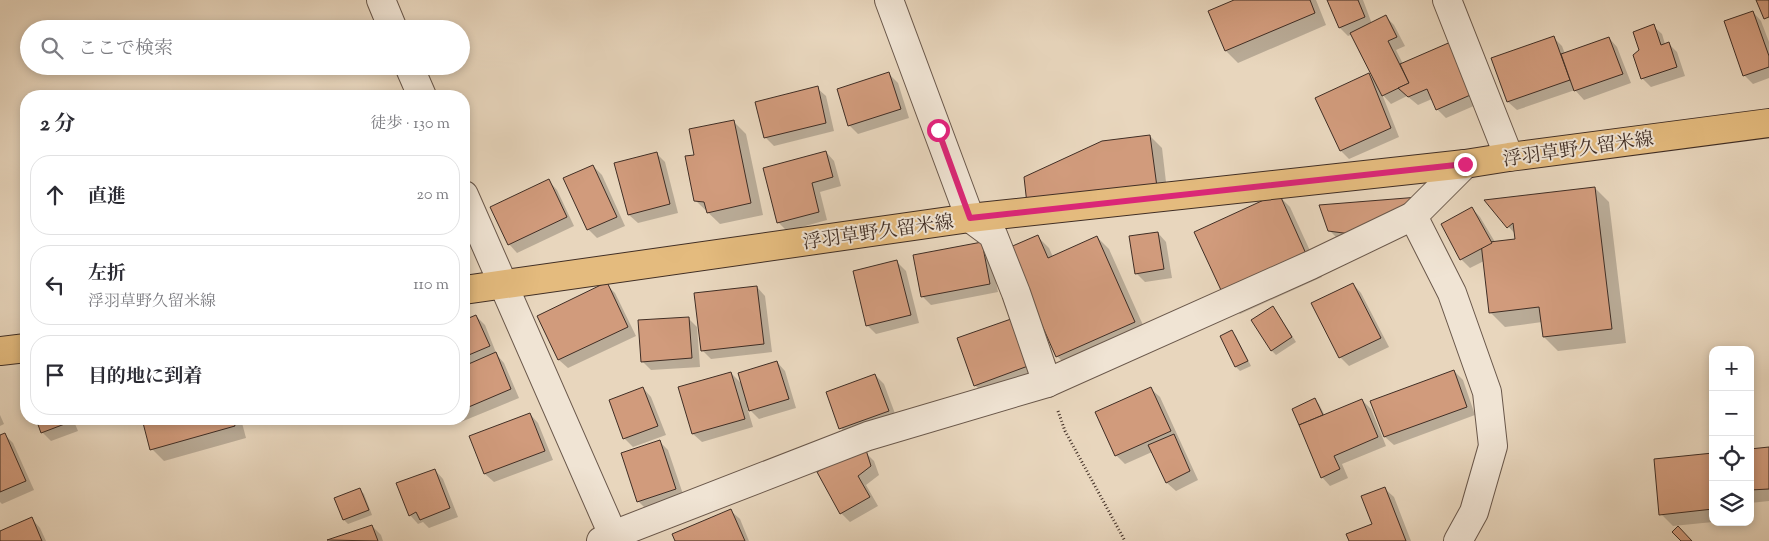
<!DOCTYPE html>
<html lang="ja">
<meta charset="utf-8">
<style>
:root{--surface:#fff;--page:#f7f7f7;--text:#2b2b33;--muted:#7c7c81;--line:#e1e1e2}
body{margin:0;font-family:"Sorts Mill Goudy","Noto Serif JP",serif;background:var(--page);color:var(--text)}
.controls{position:absolute;right:15px;bottom:15px;display:grid;overflow:hidden;border-radius:10px;box-shadow:0 2px 8px #0003}
.controls button{width:45px;height:45px;display:grid;place-items:center;padding:0;border:0;border-bottom:1px solid var(--line);background:var(--surface);color:var(--text);font:25px sans-serif}
.stop{position:absolute;width:15px;height:15px;margin:-11px;border:4px solid #db2777;border-radius:50%;background:#fff}
.stop.end{background:#db2777;border-color:#fff;box-shadow:0 1px 5px #0008}
.list{margin:0;padding:0;list-style:none}
h2{display:flex;justify-content:space-between;align-items:center;height:65px;margin:0;padding:0 20px;font-size:21px}
h2 small{font-size:16px;font-weight:400;color:var(--muted)}
.list li{display:grid;grid-template-columns:32px 1fr auto;gap:15px;align-items:center;box-sizing:border-box;height:80px;margin:0 10px 10px;padding:0 10px;border:1px solid var(--line);border-radius:20px}
.list b{display:block;font-size:19px;white-space:nowrap}
.list p{margin:0;font-size:16px;white-space:nowrap;color:var(--muted)}
.list em{font-size:16px;font-style:normal;color:var(--muted)}
.icon{flex:none;width:28px;height:28px;fill:none;stroke:currentColor;stroke-width:2;stroke-linecap:round;stroke-linejoin:round}
.map{position:relative;flex:none;width:1769px;height:541px;overflow:hidden}
.search{position:absolute;background:var(--surface);box-shadow:0 2px 8px #0003;left:20px;top:20px;width:450px;height:55px;display:flex;align-items:center;gap:12px;box-sizing:border-box;padding:0 18px;border-radius:28px;color:var(--muted);font-size:19px}
.panel{position:absolute;background:var(--surface);box-shadow:0 2px 8px #0003;left:20px;top:90px;width:450px;height:335px;border-radius:20px}
.map>svg:first-child{display:block}
</style>
<div class="map">
<svg width="1769" height="541" viewBox="0 0 1769 541">
<rect width="100%" height="100%" fill="#e8d6bd"/>
<filter id="stains"><feTurbulence type="fractalNoise" baseFrequency=".004" numOctaves="4"/><feColorMatrix values="0 0 0 0 .2 0 0 0 0 .09 0 0 0 0 .02 0 0 0 .5 -.17"/></filter>
<radialGradient id="worn" r=".72"><stop offset=".6" stop-color="#630" stop-opacity="0"/><stop offset="1" stop-color="#630" stop-opacity=".3"/></radialGradient>
<g fill="#0003">
<polygon points="1238,0 1316,0 1326,25 1238,63 1226,51"/>
<polygon points="1329,0 1363,0 1372,24 1386,17 1394,25 1405,46 1396,50 1403,64 1452,43 1483,102 1446,118 1437,109 1432,99 1418,105 1407,96 1391,104 1382,94 1399,137 1349,159 1341,151 1369,74 1375,81 1353,34 1348,36 1340,28"/>
<polygon points="1753,12 1761,21 1769,42 1769,78 1753,84 1744,75"/>
<polygon points="1653,26 1662,34 1665,44 1668,43 1677,52 1685,76 1651,87 1642,78 1640,51"/>
<polygon points="1553,37 1562,46 1565,54 1609,38 1617,47 1631,83 1584,100 1575,90 1517,110 1508,102"/>
<polygon points="889,74 898,83 909,118 858,134 849,125"/>
<polygon points="817,88 826,96 834,131 774,146 765,137"/>
<polygon points="734,122 746,134 763,215 720,224 695,200 696,156"/>
<polygon points="1150,136 1162,148 1168,199 1040,216"/>
<polygon points="826,152 834,161 841,186 820,192 827,220 787,231 778,222"/>
<polygon points="656,153 665,162 678,213 638,223 629,215"/>
<polygon points="593,166 602,175 625,226 597,238 588,229"/>
<polygon points="549,181 557,190 574,226 517,253 509,244"/>
<polygon points="1595,188 1609,202 1626,343 1558,351 1544,337 1542,322 1505,327 1490,312 1484,261 1470,268 1461,259 1442,224 1472,208 1480,217 1495,242 1516,240 1516,235 1486,201"/>
<polygon points="1278,195 1290,207 1322,277 1240,314 1228,302"/>
<polygon points="1427,207 1338,239 1329,230"/>
<polygon points="1158,233 1166,242 1172,278 1145,282 1136,273"/>
<polygon points="1037,236 1049,248 1053,257 1097,237 1109,249 1147,334 1069,368 1057,356"/>
<polygon points="982,243 990,252 998,292 931,305 922,296"/>
<polygon points="897,262 906,271 919,323 876,334 867,325"/>
<polygon points="606,284 615,293 636,336 568,368 559,360 538,317"/>
<polygon points="1353,284 1361,293 1389,347 1349,366 1341,358 1313,304"/>
<polygon points="757,287 765,296 772,352 711,359 702,350"/>
<polygon points="1277,312 1296,342 1276,355 1272,351"/>
<polygon points="476,316 485,325 497,355 504,363 519,398 456,424 450,419 464,419 464,322"/>
<polygon points="688,318 697,327 700,367 651,370 642,361"/>
<polygon points="1011,320 1036,375 984,394 975,385"/>
<polygon points="1232,332 1236,336 1251,366 1240,371 1236,367 1221,337"/>
<polygon points="777,362 785,371 796,408 759,419 747,407 753,427 702,442 693,434 731,373 743,385"/>
<polygon points="1454,371 1463,380 1475,415 1394,445 1385,437 1372,401"/>
<polygon points="875,375 884,384 897,419 849,437 841,428"/>
<polygon points="643,388 651,397 666,435 633,447 624,438"/>
<polygon points="1151,389 1160,397 1198,480 1176,491 1167,483 1152,452 1125,464 1116,455"/>
<polygon points="1315,400 1319,404 1325,416 1362,400 1371,409 1386,446 1342,464 1348,478 1330,486 1322,477 1294,410"/>
<polygon points="530,414 538,423 553,460 494,482 485,474 471,437"/>
<polygon points="0,415 4,424 0,426"/>
<polygon points="37,419 73,419 78,431 51,441 42,432"/>
<polygon points="143,419 241,419 246,438 164,461 152,449"/>
<polygon points="4,434 13,443 34,490 2,504 0,502 0,436"/>
<polygon points="659,441 668,450 684,497 647,510 638,501"/>
<polygon points="1769,449 1769,501 1750,503 1750,451"/>
<polygon points="865,452 874,461 879,475 866,485 878,506 850,522 841,513"/>
<polygon points="1713,455 1713,522 1673,526 1661,514"/>
<polygon points="435,470 443,479 458,517 429,528 423,522 418,524 410,515"/>
<polygon points="1385,489 1394,497 1411,541 1351,541 1374,525"/>
<polygon points="360,490 364,494 372,515 348,524 344,520 335,499"/>
<polygon points="731,511 740,519 749,541 676,541"/>
<polygon points="32,519 40,528 46,541 0,541 0,532"/>
<polygon points="372,526 381,535 383,541 329,541"/>
</g>
<g fill="#d19b7c" stroke="#402e25">
<polygon points="1234,0 1310,0 1315,13 1225,51 1208,11"/>
<polygon points="1327,0 1358,0 1365,17 1339,28"/>
<polygon points="1756,0 1769,0 1769,17 1764,19"/>
<polygon points="1753,11 1769,56 1769,67 1743,76 1724,21"/>
<polygon points="1386,15 1397,37 1388,41 1409,83 1382,96 1350,33"/>
<polygon points="1654,24 1661,45 1669,42 1677,67 1641,79 1633,55 1639,50 1633,32"/>
<polygon points="1554,36 1570,80 1507,102 1491,58"/>
<polygon points="1609,37 1623,74 1574,91 1561,54"/>
<polygon points="1453,41 1475,93 1436,110 1427,89 1408,97 1398,88 1409,83 1400,64"/>
<polygon points="889,72 901,109 848,126 837,89"/>
<polygon points="1369,73 1391,128 1340,151 1315,98"/>
<polygon points="818,86 826,123 764,138 755,102"/>
<polygon points="734,120 751,203 707,213 704,202 694,201 685,156 694,155 689,129"/>
<polygon points="1150,135 1157,187 1027,204 1024,177 1102,141"/>
<polygon points="826,151 833,177 812,183 819,212 777,223 763,168"/>
<polygon points="657,152 670,204 628,215 614,163"/>
<polygon points="593,165 617,217 587,230 563,178"/>
<polygon points="549,179 567,217 508,245 490,207"/>
<polygon points="1595,187 1612,329 1543,337 1539,307 1489,313 1481,243 1515,239 1513,223 1507,228 1484,200"/>
<polygon points="1279,193 1311,265 1227,303 1194,232"/>
<polygon points="1419,197 1351,234 1328,231 1319,205"/>
<polygon points="1472,207 1492,243 1460,260 1441,224"/>
<polygon points="1158,232 1164,269 1135,274 1129,236"/>
<polygon points="1038,235 1048,258 1097,236 1135,322 1056,357 1008,248"/>
<polygon points="982,242 990,284 921,297 913,255"/>
<polygon points="897,260 911,315 866,326 853,271"/>
<polygon points="607,282 628,327 558,360 537,316"/>
<polygon points="1353,283 1381,338 1339,358 1311,303"/>
<polygon points="757,286 764,344 701,351 694,293"/>
<polygon points="1273,306 1292,337 1271,351 1251,320"/>
<polygon points="476,315 490,346 464,357 464,320"/>
<polygon points="689,317 692,358 641,362 638,320"/>
<polygon points="1011,319 1028,366 974,386 957,338"/>
<polygon points="1232,330 1248,361 1235,367 1220,336"/>
<polygon points="496,352 511,389 464,409 464,366"/>
<polygon points="777,361 789,399 749,411 738,373"/>
<polygon points="1454,370 1467,407 1384,437 1370,401"/>
<polygon points="731,372 745,419 692,434 678,387"/>
<polygon points="875,374 889,411 839,429 826,392"/>
<polygon points="643,387 658,426 623,439 609,400"/>
<polygon points="1151,387 1171,431 1115,456 1095,412"/>
<polygon points="1315,398 1323,415 1299,425 1292,409"/>
<polygon points="1362,399 1378,437 1334,456 1340,469 1321,478 1299,425"/>
<polygon points="530,413 545,451 484,474 469,436"/>
<polygon points="36,419 69,419 70,422 41,433"/>
<polygon points="142,419 233,419 235,426 150,450"/>
<polygon points="5,433 26,481 0,492 0,435"/>
<polygon points="1174,434 1190,471 1166,483 1148,445"/>
<polygon points="660,440 676,489 637,502 621,453"/>
<polygon points="1769,447 1769,489 1750,490 1750,449"/>
<polygon points="866,450 871,466 858,476 870,497 840,514 817,472 841,458"/>
<polygon points="1713,453 1713,509 1659,515 1654,459"/>
<polygon points="435,469 450,508 420,520 416,512 409,516 396,483"/>
<polygon points="1385,487 1406,541 1349,541 1346,534 1372,524 1361,496"/>
<polygon points="360,488 369,510 343,520 334,498"/>
<polygon points="731,509 745,541 675,541 672,534"/>
<polygon points="32,517 42,541 0,541 0,531"/>
<polygon points="372,525 378,541 327,540"/>
<polygon points="1678,526 1692,541 1681,541 1672,532"/>
</g>
<g fill="none" stroke-linecap="round" stroke-linejoin="round">
<g stroke="#6a584b" stroke-width="30">
<g id="minor">
<polyline points="381,0 393,29"/>
<polyline points="889,0 970,218 993,235 1016,293 1047,383"/>
<polyline points="1447,0 1509,157"/>
<polyline points="409,66 422,96"/>
<polyline points="464,195 613,535"/>
<polyline points="1413,216 1452,293 1487,392 1493,446 1474,512 1458,541"/>
<polyline points="601,541 613,535 868,436 1047,383 1311,265 1413,216 1465,164"/>
</g>
</g>
<g stroke="#402e25" stroke-width="30">
<g id="major">
<polyline points="464,290 970,218 1465,164 1509,157 1769,123"/>
<polyline points="0,351 26,348"/>
</g>
</g>
<polyline stroke="#402e25" stroke-width="3" stroke-dasharray="1 2.5" stroke-linecap="butt" points="1058,411 1065,431 1125,541"/>
<use href="#minor" stroke="#f0e4d4" stroke-width="28"/>
<use href="#major" stroke="#e4bb7e" stroke-width="28"/>
</g>
<g fill="none" stroke-linecap="round" stroke-linejoin="round">
<polyline stroke="#db2777" stroke-width="6" points="938,130 970,218 1465,164"/>
</g>
<g text-anchor="middle" stroke-width="4" stroke-linejoin="round" paint-order="stroke">
<g font-size="19" fill="#402e25" stroke="#f0e4d4">
<text transform="translate(1578 148) rotate(-8)" y="7">浮羽草野久留米線</text>
<text transform="translate(878 231) rotate(-8)" y="7">浮羽草野久留米線</text>
</g>
</g>
<rect width="100%" height="100%" filter="url(#stains)"/>
<rect width="100%" height="100%" fill="url(#worn)"/>
</svg>
<div class="controls">
<button>+</button>
<button>−</button>
<button><svg class="icon" aria-label="locate" viewBox="0 0 24 24"><circle cx="12" cy="12" r="6"/><path d="M12 2v4M12 18v4M2 12h4M18 12h4"/></svg></button>
<button><svg class="icon" aria-label="layers" viewBox="0 0 24 24"><path d="M12 4l9 5-9 5-9-5zM3 14l9 5 9-5"/></svg></button>
</div>
<div class="stop" style="left:938px;top:130px"></div>
<div class="stop end" style="left:1465px;top:164px"></div>
<div class="search"><svg class="icon" aria-label="search" viewBox="0 0 24 24"><circle cx="10" cy="10" r="6"/><path d="M15 15l6 6"/></svg>ここで検索</div>
<section class="panel">
<h2>2 分<small>徒歩 · 130 m</small></h2>
<ul class="list">
<li><svg class="icon" aria-label="ahead" viewBox="0 0 24 24"><path d="M12 20V5M6 11l6-6 6 6"/></svg><div><b>直進</b></div><em>20 m</em></li>
<li><svg class="icon" aria-label="left" viewBox="0 0 24 24"><path d="M17 20v-9H6M10 6l-5 5 5 5"/></svg><div><b>左折</b><p>浮羽草野久留米線</p></div><em>110 m</em></li>
<li><svg class="icon" aria-label="arrive" viewBox="0 0 24 24"><path d="M6 21V4h12l-3 4 3 4H6"/></svg><div><b>目的地に到着</b></div></li>
</ul>
</section>
</div>
